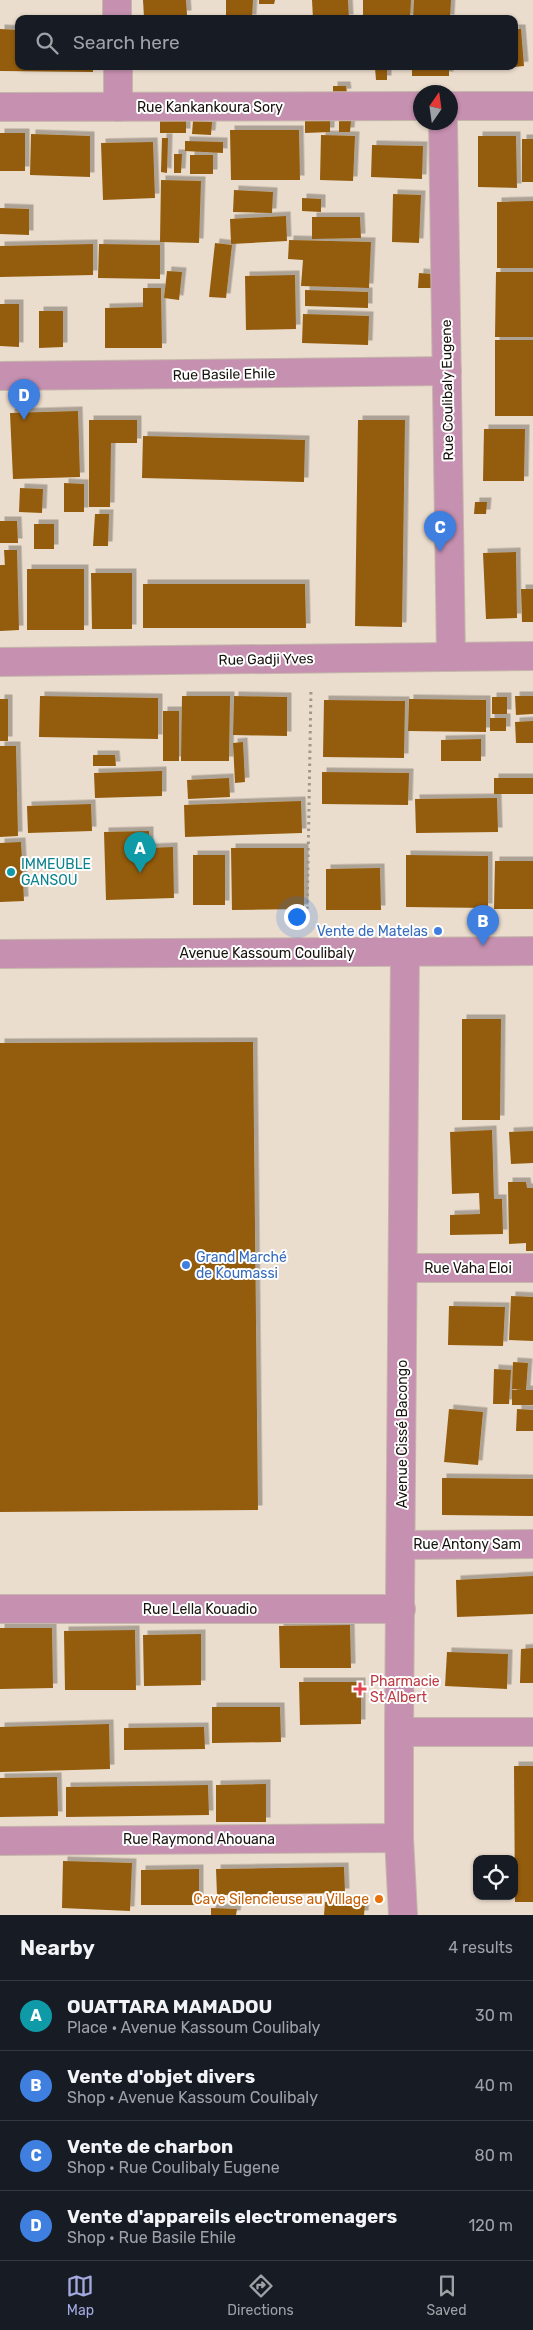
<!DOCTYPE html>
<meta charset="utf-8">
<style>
:root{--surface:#171b24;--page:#20242c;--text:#f1f3f6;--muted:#9ea1a6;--line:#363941;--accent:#a4a9df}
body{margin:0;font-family:Rubik,sans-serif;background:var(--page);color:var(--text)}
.controls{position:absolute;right:15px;bottom:15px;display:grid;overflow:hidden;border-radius:10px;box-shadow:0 1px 4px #0004}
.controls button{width:45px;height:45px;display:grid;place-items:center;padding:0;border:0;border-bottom:1px solid var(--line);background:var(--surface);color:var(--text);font:25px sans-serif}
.compass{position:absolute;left:413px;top:85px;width:45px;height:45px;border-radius:50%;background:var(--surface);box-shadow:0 1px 4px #0004;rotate:13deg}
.you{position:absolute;left:296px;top:916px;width:18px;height:18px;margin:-12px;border:4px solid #fff;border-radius:50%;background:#1a73e8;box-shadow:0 0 0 8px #1a73e833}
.badge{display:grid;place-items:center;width:32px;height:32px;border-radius:50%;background:var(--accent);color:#fff;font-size:16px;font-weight:700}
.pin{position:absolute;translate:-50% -41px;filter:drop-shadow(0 1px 2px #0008)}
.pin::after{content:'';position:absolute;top:26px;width:18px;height:15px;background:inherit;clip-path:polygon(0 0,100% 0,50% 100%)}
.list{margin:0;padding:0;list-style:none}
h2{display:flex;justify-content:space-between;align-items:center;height:65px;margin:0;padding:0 20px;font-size:21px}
h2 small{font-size:16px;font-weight:400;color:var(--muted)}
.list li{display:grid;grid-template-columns:32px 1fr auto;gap:15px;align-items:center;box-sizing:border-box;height:70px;padding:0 20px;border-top:1px solid var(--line)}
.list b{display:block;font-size:19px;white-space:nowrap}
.list p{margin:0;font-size:16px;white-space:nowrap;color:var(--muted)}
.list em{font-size:16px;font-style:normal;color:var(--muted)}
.icon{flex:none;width:28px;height:28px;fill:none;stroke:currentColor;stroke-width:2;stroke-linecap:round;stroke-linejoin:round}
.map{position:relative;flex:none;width:533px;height:1915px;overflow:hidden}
.search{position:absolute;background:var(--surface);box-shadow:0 1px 4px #0004;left:15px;right:15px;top:15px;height:55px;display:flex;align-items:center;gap:12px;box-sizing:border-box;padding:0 18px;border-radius:10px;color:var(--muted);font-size:19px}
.sheet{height:345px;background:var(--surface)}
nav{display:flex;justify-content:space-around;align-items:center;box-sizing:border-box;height:70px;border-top:1px solid var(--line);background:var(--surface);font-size:14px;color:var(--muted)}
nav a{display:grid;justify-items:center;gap:2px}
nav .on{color:var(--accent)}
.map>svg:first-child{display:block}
</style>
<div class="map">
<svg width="533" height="1915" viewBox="0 0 533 1915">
<defs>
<filter id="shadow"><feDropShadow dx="4.5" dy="-4.5" stdDeviation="0" flood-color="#0004"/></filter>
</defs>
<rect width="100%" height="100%" fill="#ebddcd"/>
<g fill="#945c0b" filter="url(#shadow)">
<polygon points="143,0 186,0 187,15 144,17"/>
<polygon points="226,0 253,0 252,19 226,19"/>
<polygon points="259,0 275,0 274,4 259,4"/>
<polygon points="312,0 348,0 349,19 313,19"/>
<polygon points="363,0 411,0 410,19 363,19"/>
<polygon points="414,0 451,0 450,19 413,19"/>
<polygon points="0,29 19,30 19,66 93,66 93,72 0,71"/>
<polygon points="514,29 521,29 524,66 514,67"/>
<rect x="412" y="66" width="37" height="10"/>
<polygon points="387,67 387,80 376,80 375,68"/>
<polygon points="333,86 346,86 347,93 333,94"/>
<polygon points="160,114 186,115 186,133 160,133"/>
<polygon points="305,118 330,118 330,132 305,133"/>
<polygon points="193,121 212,122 211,135 192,134"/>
<polygon points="339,121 351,121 350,132 339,132"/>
<polygon points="230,130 299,130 300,180 231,180"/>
<rect x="0" y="133" width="25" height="38"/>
<polygon points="31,134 90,136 90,177 30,175"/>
<polygon points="321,135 355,136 353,181 320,180"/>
<polygon points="478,136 516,136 517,188 478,187"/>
<polygon points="162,138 168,138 167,173 161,172"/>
<rect x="522" y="139" width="11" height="43"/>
<polygon points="185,141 223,142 223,153 185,151"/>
<polygon points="153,142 155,198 103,200 101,143"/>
<polygon points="372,145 423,146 422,179 371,177"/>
<polygon points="174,154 182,154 181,173 174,173"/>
<rect x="190" y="155" width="23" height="19"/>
<polygon points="161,180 201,181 199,243 160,242"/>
<polygon points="234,190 273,192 272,213 233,212"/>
<polygon points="393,194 421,195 419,243 392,242"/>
<polygon points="302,198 321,199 321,212 302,211"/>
<polygon points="533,201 533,268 497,268 497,202"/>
<polygon points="0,208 29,209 29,235 0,234"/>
<polygon points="286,216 287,241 231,244 230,219"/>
<polygon points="312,217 360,217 361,238 312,239"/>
<polygon points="289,240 371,242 369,288 301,286 303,260 288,259"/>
<polygon points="215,243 232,245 226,298 209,297"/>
<polygon points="93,244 93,275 0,277 0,246"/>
<polygon points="99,244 160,245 160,279 98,278"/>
<polygon points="167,271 182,272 179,300 164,298"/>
<polygon points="496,272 533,272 533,337 495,337"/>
<polygon points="419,273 431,274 431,288 418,288"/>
<polygon points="295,275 296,329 246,330 245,276"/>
<polygon points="143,288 161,288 162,348 105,348 105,308 143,307"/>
<polygon points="305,290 368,292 368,308 305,306"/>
<polygon points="0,304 19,304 19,347 0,346"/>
<polygon points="39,311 63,311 63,347 39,348"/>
<polygon points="303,314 369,316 368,345 302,343"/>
<rect x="495" y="340" width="38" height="76"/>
<polygon points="78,411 80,477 13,479 10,413"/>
<polygon points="89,420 137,420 137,443 111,443 110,507 89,507"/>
<polygon points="358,420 405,420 402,627 355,626"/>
<polygon points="484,429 525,429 524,481 483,481"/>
<polygon points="143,436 305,440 304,482 142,478"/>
<polygon points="64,483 84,484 84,512 64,512"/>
<polygon points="20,488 43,489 42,513 19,512"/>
<polygon points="475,502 487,502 486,514 474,514"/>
<polygon points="95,514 109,514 108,546 93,546"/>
<polygon points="0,521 17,521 18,543 0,543"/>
<rect x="34" y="524" width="20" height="25"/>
<polygon points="4,550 17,550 19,630 0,631 0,565 5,565"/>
<polygon points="516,552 517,618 486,619 483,553"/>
<rect x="27" y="569" width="57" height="61"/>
<polygon points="91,573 132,573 132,629 92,629"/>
<polygon points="143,584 305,584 306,628 143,628"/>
<polygon points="521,589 533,589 533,622 522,622"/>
<polygon points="40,696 158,698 158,739 39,737"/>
<polygon points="182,696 230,696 229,761 181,761"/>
<polygon points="234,696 287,697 287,736 233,735"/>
<polygon points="515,696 533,696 533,714 516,715"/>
<rect x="492" y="697" width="15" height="17"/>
<rect x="0" y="699" width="8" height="42"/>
<polygon points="409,699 486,700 486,732 408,731"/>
<polygon points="324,700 405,701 404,758 323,757"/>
<rect x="163" y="711" width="16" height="50"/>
<rect x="490" y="718" width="16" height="13"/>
<polygon points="533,721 533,743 516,743 515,722"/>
<polygon points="481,739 481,761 441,761 441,740"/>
<polygon points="243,742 245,782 235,783 233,743"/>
<polygon points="0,746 16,746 18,836 0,837"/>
<polygon points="93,755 115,755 116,766 93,766"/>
<polygon points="162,771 162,796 95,798 94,773"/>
<polygon points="322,772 409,773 408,805 322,804"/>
<polygon points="229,778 230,797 188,799 187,780"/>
<rect x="494" y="778" width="39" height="16"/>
<polygon points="497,798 498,832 416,833 415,799"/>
<polygon points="301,801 302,833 185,837 184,805"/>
<polygon points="91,804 92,831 28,833 27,806"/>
<polygon points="149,831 149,848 173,847 174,898 106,900 104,832"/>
<polygon points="21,842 24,901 0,902 0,843"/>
<polygon points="231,848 304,848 304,909 232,910"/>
<rect x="193" y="855" width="32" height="50"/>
<polygon points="406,855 488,856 488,908 406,907"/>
<polygon points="495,861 533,861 533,909 494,909"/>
<polygon points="380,868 381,910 326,910 326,869"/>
<polygon points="462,1019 501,1019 500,1120 462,1120"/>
<polygon points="253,1042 258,1510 0,1512 0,1043"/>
<polygon points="492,1130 494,1199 502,1199 503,1234 450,1235 450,1215 480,1214 479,1193 452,1194 450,1132"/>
<polygon points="533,1131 533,1163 511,1164 509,1132"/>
<polygon points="508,1182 526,1182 527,1188 533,1188 533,1251 526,1251 526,1243 509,1244"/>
<polygon points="511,1296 533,1297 533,1341 509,1340"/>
<polygon points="449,1306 505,1307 503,1346 448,1345"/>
<polygon points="513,1362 528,1363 526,1390 533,1390 533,1405 512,1405 512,1390 522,1390 512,1389"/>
<polygon points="494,1369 511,1370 509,1404 493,1404"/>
<polygon points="449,1409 483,1412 478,1465 444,1462"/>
<polygon points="517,1409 533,1410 533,1431 516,1431"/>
<polygon points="442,1478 533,1479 533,1516 442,1515"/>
<polygon points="533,1576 533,1614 457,1617 456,1580"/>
<polygon points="350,1625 351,1668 280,1668 279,1626"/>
<polygon points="0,1628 52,1628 53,1688 0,1689"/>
<polygon points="135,1630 136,1690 65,1690 64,1631"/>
<polygon points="201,1634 201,1685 144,1686 143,1635"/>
<polygon points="533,1648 533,1683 520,1683 521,1649"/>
<polygon points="447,1652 508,1654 507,1689 445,1686"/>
<polygon points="299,1682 361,1682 361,1724 300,1725"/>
<polygon points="212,1707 280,1707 281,1742 212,1743"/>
<polygon points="109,1724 110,1769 0,1772 0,1727"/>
<polygon points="204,1727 205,1749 124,1750 124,1728"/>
<polygon points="514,1766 533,1766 533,1902 515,1902"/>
<polygon points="57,1777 58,1816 0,1817 0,1778"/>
<polygon points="266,1784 266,1822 216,1822 216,1785"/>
<polygon points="208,1785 209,1815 66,1817 66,1787"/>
<polygon points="63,1861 132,1863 130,1911 62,1908"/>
<polygon points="344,1867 345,1893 217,1895 216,1869"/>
<polygon points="199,1869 199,1905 141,1905 141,1870"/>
<polygon points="325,1902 365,1904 364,1915 324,1915"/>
<polygon points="211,1908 237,1909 236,1915 211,1915"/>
</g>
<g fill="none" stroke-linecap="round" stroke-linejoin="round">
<g stroke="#c5b8aa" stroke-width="30">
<g id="minor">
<polyline points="117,0 117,19"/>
<polyline points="118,66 118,107"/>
<polyline points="450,106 533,106"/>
<polyline points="0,107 420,106"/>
<polyline points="443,122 451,657"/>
<polyline points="0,376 447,371"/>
<polyline points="0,662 533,656"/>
<polyline points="0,954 533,951"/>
<polyline points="403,1268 533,1268"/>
<polyline points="401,1545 533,1544"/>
<polyline points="0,1609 401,1609"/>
<polyline points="399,1732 533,1732"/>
<polyline points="0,1841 399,1838"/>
<polyline points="403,1915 399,1838 399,1732 405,952"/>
</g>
</g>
<polyline stroke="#a09689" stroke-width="3" stroke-dasharray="2.5 4" stroke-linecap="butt" points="307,922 311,688"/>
<use href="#minor" stroke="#c690b0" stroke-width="28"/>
</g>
<circle fill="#0f9aa8" stroke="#fff" stroke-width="2" cx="11" cy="872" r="5"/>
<g fill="#3f7fe0" stroke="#fff" stroke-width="2">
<circle cx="438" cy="931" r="5"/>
<circle cx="186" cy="1265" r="5"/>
</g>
<path fill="#e0444e" stroke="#fff" stroke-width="2" d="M357.5 1681.5h5v5h5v5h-5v5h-5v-5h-5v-5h5z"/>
<circle fill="#e8710a" stroke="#fff" stroke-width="2" cx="379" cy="1899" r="5"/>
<g text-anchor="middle" stroke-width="4" stroke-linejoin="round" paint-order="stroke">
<g font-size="14" fill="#17120d" stroke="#fff">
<text x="210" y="112">Rue Kankankoura Sory</text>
<text transform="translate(224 374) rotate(-1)" y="5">Rue Basile Ehile</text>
<text transform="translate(447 390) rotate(-91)" y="5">Rue Coulibaly Eugene</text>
<text transform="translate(266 659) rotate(-1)" y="5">Rue Gadji Yves</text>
<text x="267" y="958">Avenue Kassoum Coulibaly</text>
<text x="468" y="1273">Rue Vaha Eloi</text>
<text transform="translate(402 1434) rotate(-90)" y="5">Avenue Cissé Bacongo</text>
<text x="467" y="1549">Rue Antony Sam</text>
<text x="200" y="1614">Rue Lella Kouadio</text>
<text x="199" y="1844">Rue Raymond Ahouana</text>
</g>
<g font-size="14" fill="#0d838f" stroke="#fff" text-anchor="start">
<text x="21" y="869">IMMEUBLE<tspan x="21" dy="16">GANSOU</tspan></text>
</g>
<g font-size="14" fill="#366cbe" stroke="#fff" text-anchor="end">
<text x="428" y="936">Vente de Matelas</text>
<text x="196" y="1262" text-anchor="start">Grand Marché<tspan x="196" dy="16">de Koumassi</tspan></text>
</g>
<g font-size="14" fill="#be3a42" stroke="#fff" text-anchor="start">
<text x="370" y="1686">Pharmacie<tspan x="370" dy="16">St Albert</tspan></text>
</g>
<g font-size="14" fill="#c56008" stroke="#fff" text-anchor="end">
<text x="369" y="1904">Cave Silencieuse au Village</text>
</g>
</g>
</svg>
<div class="controls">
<button><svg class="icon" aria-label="locate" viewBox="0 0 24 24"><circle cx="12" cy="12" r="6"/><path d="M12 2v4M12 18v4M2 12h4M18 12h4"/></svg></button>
</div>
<svg class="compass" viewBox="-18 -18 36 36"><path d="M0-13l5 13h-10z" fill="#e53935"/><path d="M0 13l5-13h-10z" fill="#9ea1a6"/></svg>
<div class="you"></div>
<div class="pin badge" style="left:140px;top:873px;background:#0f9aa8">A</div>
<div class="pin badge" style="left:483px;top:946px;background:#3f7fe0">B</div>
<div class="pin badge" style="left:440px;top:552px;background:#3f7fe0">C</div>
<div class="pin badge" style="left:24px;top:420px;background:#3f7fe0">D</div>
<div class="search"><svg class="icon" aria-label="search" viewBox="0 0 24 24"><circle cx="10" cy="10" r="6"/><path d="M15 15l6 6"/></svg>Search here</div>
</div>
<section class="sheet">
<h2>Nearby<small>4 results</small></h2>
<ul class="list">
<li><span class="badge" style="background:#0f9aa8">A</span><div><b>OUATTARA MAMADOU</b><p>Place · Avenue Kassoum Coulibaly</p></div><em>30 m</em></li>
<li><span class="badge" style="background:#3f7fe0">B</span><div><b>Vente d'objet divers</b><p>Shop · Avenue Kassoum Coulibaly</p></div><em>40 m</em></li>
<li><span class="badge" style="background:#3f7fe0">C</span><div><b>Vente de charbon</b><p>Shop · Rue Coulibaly Eugene</p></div><em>80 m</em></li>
<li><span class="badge" style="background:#3f7fe0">D</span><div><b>Vente d'appareils electromenagers</b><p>Shop · Rue Basile Ehile</p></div><em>120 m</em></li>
</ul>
</section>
<nav>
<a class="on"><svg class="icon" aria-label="map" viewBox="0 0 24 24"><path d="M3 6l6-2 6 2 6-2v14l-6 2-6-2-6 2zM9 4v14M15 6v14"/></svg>Map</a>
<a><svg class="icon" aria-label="directions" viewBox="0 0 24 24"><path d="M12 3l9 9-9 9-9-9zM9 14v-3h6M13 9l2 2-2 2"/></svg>Directions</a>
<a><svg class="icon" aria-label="saved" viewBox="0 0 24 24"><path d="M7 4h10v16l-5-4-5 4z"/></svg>Saved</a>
</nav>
